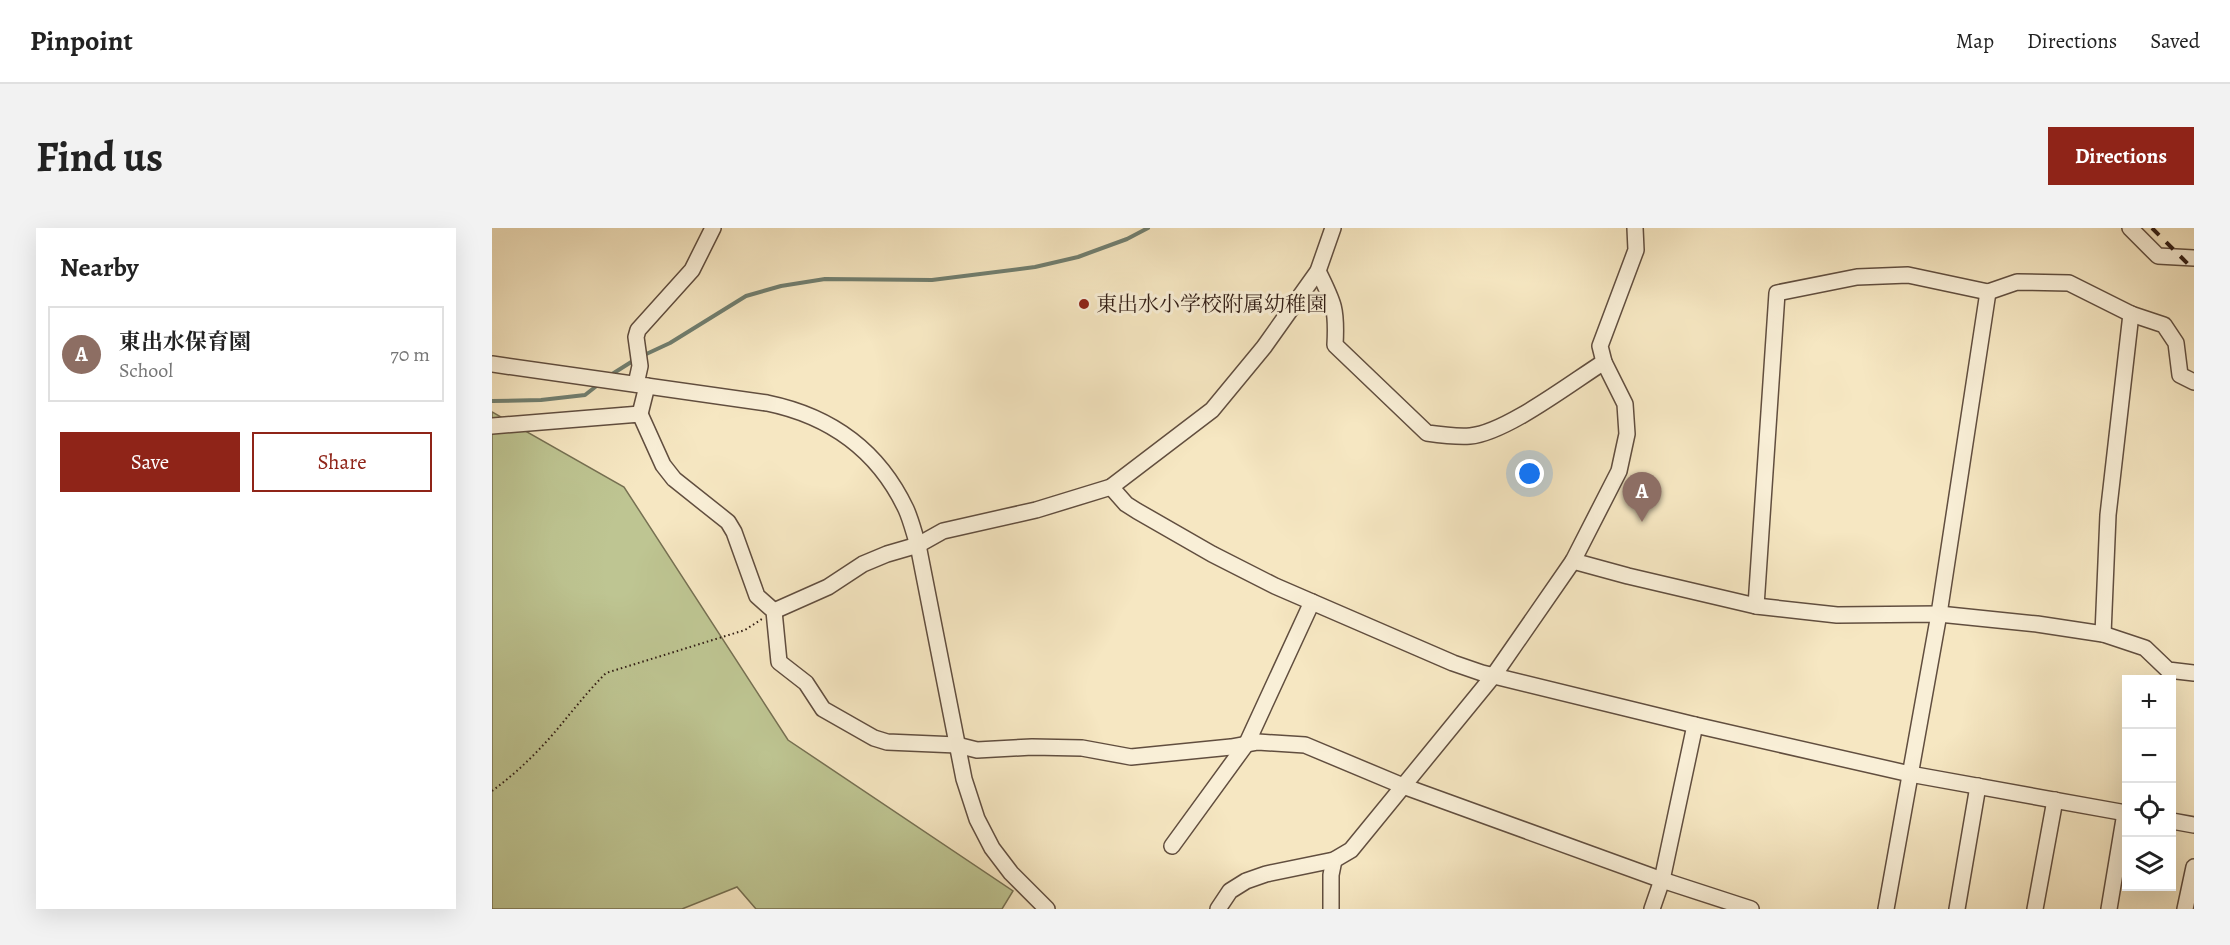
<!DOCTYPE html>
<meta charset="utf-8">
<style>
:root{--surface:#fff;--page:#f2f2f2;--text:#222;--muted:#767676;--line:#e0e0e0;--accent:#8f2418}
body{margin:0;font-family:Alegreya,"Noto Serif JP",serif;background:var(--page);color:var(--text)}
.controls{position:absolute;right:18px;bottom:18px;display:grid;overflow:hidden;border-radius:0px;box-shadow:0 6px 24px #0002}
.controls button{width:54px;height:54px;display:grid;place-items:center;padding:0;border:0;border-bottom:2px solid var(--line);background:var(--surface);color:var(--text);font:30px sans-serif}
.you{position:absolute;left:1038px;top:246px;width:21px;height:21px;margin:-15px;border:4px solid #fff;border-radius:50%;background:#1a73e8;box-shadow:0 0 0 9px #1a73e833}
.badge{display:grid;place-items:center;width:39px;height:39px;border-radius:50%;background:var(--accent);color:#fff;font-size:20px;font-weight:700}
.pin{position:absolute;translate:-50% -50px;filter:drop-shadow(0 2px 3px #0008)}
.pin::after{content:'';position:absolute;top:32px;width:21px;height:18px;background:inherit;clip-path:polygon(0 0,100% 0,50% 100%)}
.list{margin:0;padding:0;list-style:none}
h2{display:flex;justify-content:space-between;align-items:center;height:78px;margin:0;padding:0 24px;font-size:26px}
h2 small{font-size:20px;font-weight:400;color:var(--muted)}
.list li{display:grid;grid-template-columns:39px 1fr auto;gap:18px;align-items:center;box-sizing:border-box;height:96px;margin:0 12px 12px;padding:0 12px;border:2px solid var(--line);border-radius:0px}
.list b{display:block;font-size:22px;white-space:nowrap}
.list p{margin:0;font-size:20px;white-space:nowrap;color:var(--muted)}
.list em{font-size:20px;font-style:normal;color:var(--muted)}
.actions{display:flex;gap:12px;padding:18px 24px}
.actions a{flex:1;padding:14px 0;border:2px solid var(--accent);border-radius:0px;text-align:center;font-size:21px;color:var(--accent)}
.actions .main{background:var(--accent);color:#fff}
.icon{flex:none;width:33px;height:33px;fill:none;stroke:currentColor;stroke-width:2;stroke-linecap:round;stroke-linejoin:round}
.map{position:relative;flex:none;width:1702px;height:681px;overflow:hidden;border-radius:0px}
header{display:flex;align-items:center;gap:36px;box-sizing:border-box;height:84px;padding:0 30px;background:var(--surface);border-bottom:2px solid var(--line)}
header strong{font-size:28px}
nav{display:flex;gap:33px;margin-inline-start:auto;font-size:21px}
.intro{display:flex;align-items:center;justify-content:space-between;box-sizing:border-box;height:144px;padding:0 36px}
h1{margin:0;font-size:42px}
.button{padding:15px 27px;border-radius:0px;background:var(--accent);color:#fff;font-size:21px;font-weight:700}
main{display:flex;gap:36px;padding:0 36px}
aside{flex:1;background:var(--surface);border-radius:0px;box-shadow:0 6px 24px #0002}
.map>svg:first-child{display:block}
</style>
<header>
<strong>Pinpoint</strong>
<nav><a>Map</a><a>Directions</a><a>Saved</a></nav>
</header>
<div class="intro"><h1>Find us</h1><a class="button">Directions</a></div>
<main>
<aside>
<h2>Nearby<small></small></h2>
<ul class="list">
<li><span class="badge" style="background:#8d6e63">A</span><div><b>東出水保育園</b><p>School</p></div><em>70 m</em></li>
</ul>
<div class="actions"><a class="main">Save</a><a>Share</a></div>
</aside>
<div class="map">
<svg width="1702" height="681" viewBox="0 0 1702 681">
<rect width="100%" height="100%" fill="#f6e7c2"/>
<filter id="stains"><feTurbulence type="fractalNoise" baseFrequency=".00333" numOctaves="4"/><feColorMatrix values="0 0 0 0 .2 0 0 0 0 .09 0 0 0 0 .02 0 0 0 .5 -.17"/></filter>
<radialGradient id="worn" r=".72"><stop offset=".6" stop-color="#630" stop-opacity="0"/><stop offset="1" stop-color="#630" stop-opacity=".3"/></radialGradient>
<polygon fill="#bec592" stroke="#767052" stroke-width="1.5" points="0,184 132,259 296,512 521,663 510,681 264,681 245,659 190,681 0,681"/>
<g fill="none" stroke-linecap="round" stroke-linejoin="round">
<g stroke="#717f70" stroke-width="4">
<polyline points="150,128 178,115 254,68 289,58 333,51 440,52 543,39 586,29 635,11 656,0"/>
<polyline points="117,148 144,131"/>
<polyline points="0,173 49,172 93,167 107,156"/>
</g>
<g stroke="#614e3f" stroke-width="18">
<g id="minor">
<polyline points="1638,0 1666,28 1702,30"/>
<path d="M826 43C842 75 845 81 843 117L935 205C949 207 963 209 978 208 1014 205 1080 154 1112 134"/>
<path d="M0 136 275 175C338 188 386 222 414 281 419 292 422 305 426 317L472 551 485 591 500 620 519 645 555 681"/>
<polyline points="144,156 148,138 144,109 146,102 200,42 221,0"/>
<polyline points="148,186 155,158"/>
<polyline points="0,198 148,186 171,237 182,251 236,294 242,304 265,368 282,383 287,434 314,455 331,481 382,510 395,514 465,517 485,522 540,519 590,520 639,529 739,519 766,514 813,517 911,558 1170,652 1259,681"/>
<polyline points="619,259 634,276 645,283 720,326 783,358 961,435 990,445 1203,497 1418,546 1634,585"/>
<polyline points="1081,333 1136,348 1264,378 1345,387 1447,386 1545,396 1611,406 1653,420 1676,442 1702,445"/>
<polyline points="1264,378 1285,65 1365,49 1416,47 1496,64 1525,54 1577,55 1639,86 1672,97 1684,115 1688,147 1702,154"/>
<polyline points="282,383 336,359 371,336 395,326 426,317 451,303 544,282 619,259 720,182 772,119 826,43 841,0"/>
<polyline points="1611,406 1616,287 1639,86"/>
<polyline points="1680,593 1702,597"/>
<polyline points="680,618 755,515 820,374"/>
<polyline points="726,681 738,663 754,653 774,646 842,632 859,622 1002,447 1081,333 1127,243 1135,206 1133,176 1112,134 1108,118 1144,22 1143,0"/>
<polyline points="839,681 839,647 842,632"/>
<polyline points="1160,681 1170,652 1203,497"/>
<polyline points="1394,681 1447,386 1496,64"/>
<polyline points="1465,681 1486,558"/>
<polyline points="1543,681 1563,572"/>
<polyline points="1617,681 1633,585"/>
<polyline points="1693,681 1702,639"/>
</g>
</g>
<path stroke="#2f1b13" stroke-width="2" stroke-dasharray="1.5 3" stroke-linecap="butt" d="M0 563C23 546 43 527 62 505 79 485 95 464 114 445L253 402 270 391"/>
<use href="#minor" stroke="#f9efd7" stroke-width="15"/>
<polyline stroke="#2f1b13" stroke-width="4" stroke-dasharray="10 10" stroke-linecap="butt" points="1660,0 1702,42"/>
</g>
<circle fill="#8f2418" stroke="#f9efd7" stroke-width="2" cx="592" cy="76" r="6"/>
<g text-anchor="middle" stroke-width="6" stroke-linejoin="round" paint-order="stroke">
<g font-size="21" fill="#2f1b13" stroke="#f9efd7" text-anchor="start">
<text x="604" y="83">東出水小学校附属幼稚園</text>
</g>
</g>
<rect width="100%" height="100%" filter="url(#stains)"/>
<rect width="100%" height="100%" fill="url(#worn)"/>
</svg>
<div class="controls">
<button>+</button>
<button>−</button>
<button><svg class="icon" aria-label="locate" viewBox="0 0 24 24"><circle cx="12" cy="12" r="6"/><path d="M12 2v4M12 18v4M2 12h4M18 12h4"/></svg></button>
<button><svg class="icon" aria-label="layers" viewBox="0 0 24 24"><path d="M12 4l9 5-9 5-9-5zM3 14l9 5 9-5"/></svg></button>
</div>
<div class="you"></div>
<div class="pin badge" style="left:1150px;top:294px;background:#8d6e63">A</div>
</div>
</main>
